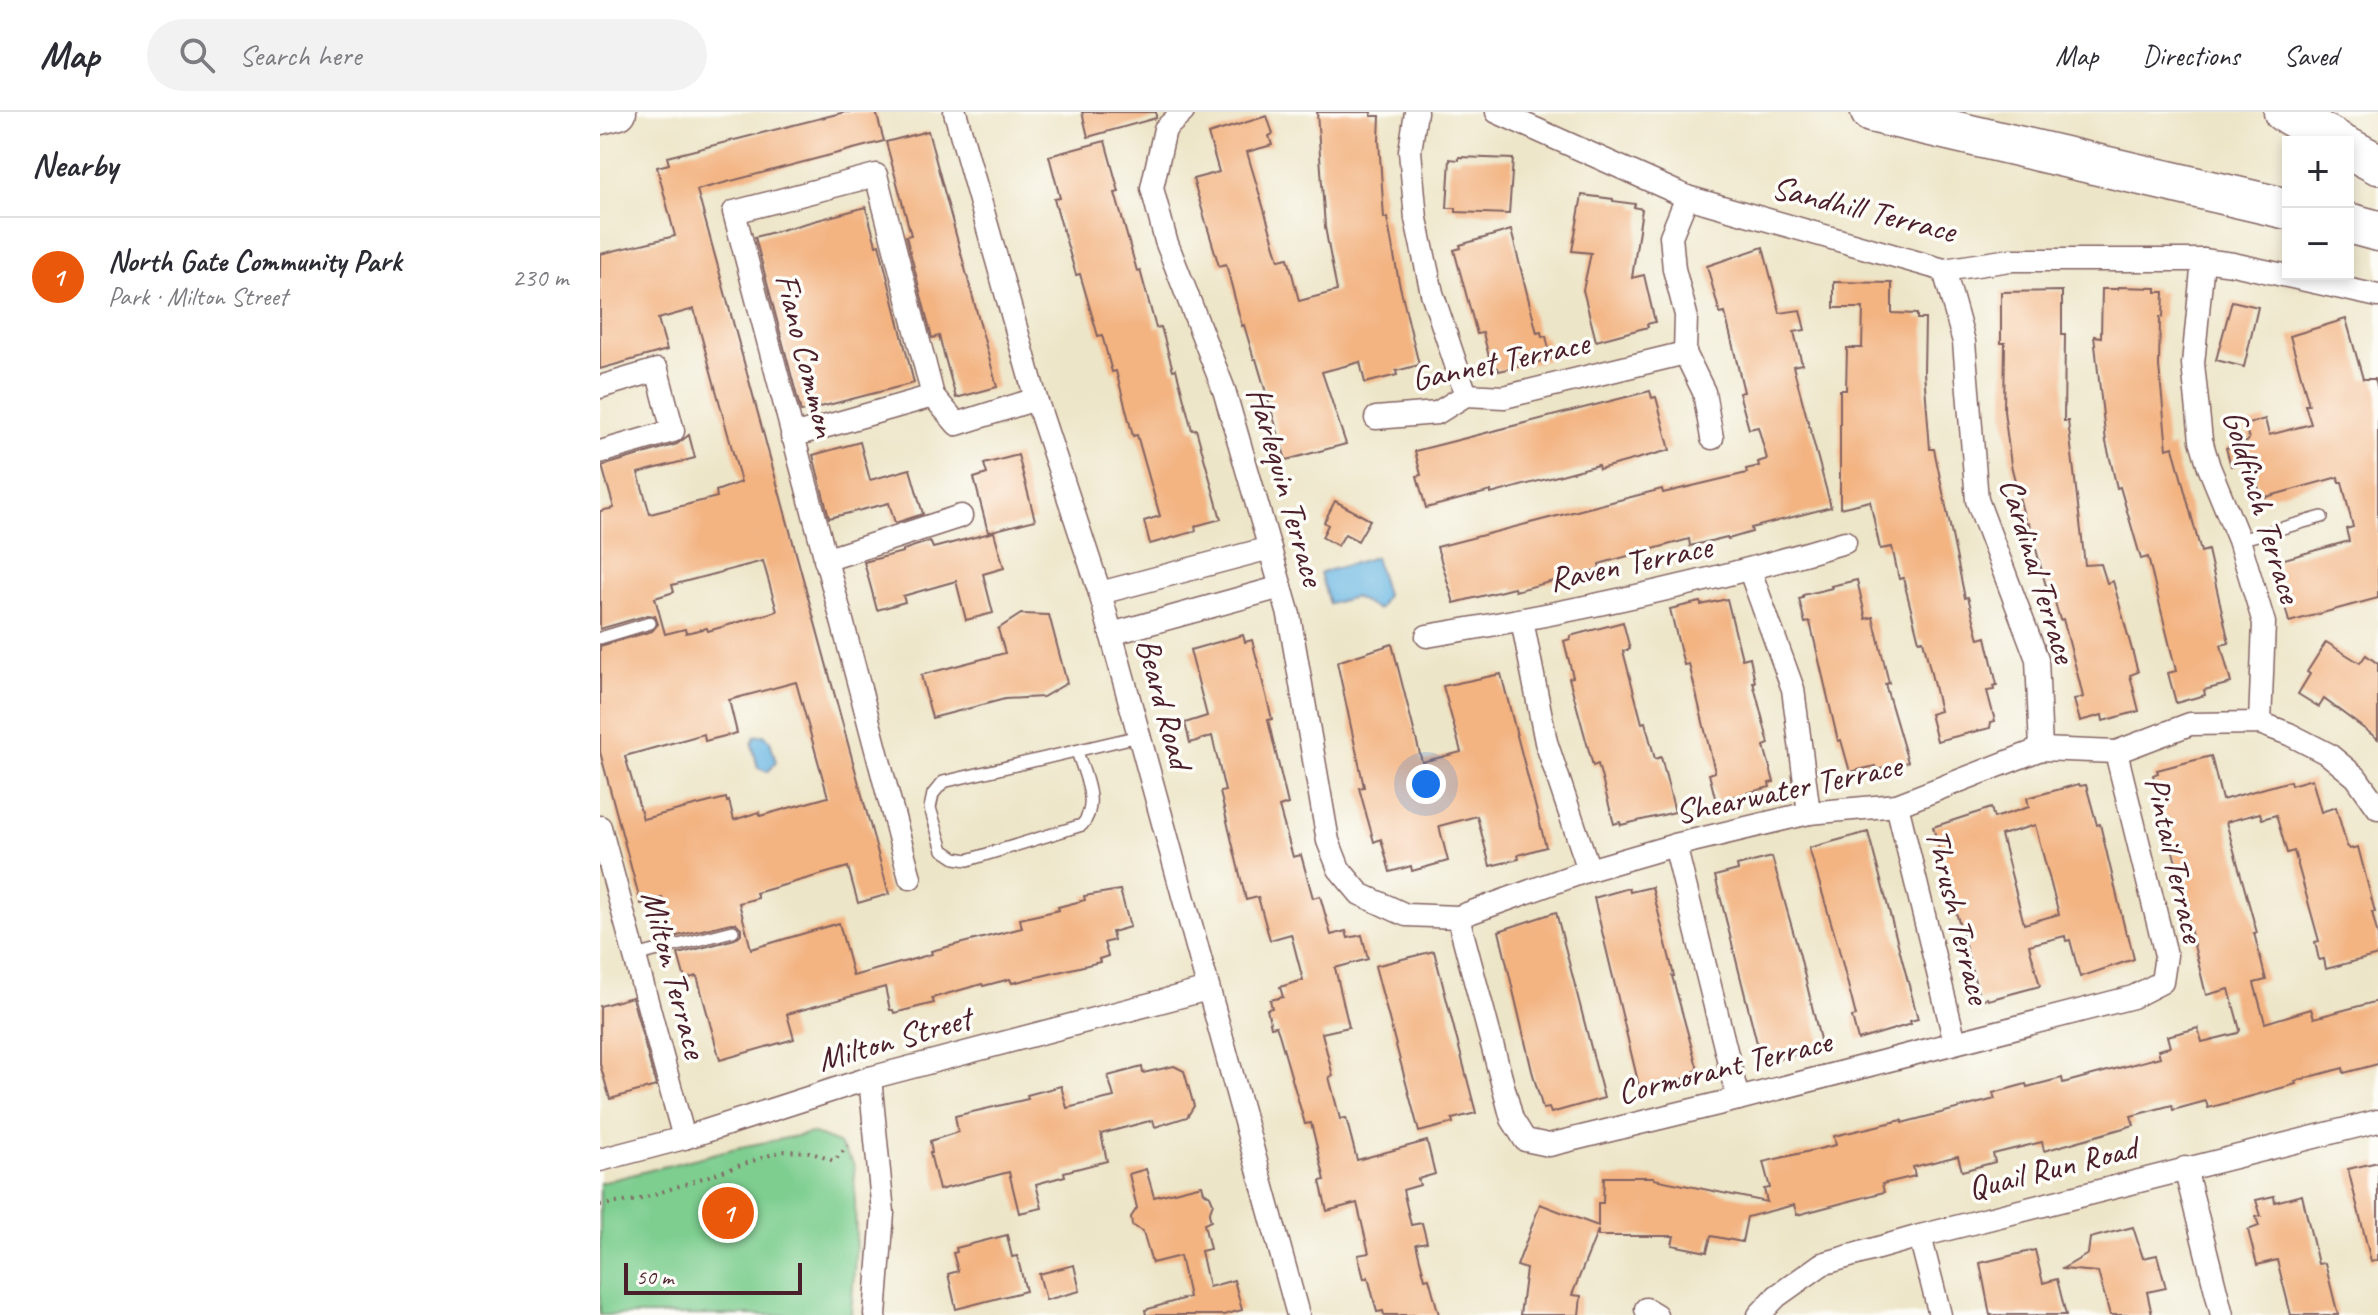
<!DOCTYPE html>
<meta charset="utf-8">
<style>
:root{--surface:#fff;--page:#f2f2f3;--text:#2b2b33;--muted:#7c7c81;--line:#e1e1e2;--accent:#ea580c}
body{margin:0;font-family:Caveat,sans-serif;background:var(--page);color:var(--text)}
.controls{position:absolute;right:24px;top:24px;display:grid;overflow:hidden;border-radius:0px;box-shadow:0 4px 12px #0003}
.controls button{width:72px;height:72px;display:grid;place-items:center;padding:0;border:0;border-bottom:2px solid var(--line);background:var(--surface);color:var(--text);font:40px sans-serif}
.scale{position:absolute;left:24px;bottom:20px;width:178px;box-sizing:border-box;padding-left:8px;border:4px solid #4a1f2b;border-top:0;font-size:22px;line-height:28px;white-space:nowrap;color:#4a1f2b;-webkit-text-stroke:6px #fdfcf7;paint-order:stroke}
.you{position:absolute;left:826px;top:672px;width:28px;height:28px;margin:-20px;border:6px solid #fff;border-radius:50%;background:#1a73e8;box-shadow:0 0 0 12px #1a73e833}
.badge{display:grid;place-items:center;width:52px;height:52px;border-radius:50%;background:var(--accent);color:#fff;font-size:26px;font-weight:700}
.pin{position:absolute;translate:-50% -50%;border:4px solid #fff;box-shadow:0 2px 8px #0006}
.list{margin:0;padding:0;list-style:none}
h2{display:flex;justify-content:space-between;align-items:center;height:104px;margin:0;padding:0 32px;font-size:34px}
h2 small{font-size:26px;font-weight:400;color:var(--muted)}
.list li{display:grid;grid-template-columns:52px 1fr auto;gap:24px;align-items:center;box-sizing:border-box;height:120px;padding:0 32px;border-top:2px solid var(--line)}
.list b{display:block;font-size:30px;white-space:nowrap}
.list p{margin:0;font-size:26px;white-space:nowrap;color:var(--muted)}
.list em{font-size:26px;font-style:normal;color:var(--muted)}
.icon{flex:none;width:44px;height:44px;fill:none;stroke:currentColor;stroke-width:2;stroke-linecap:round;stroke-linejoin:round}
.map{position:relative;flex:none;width:1778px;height:1203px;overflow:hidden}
header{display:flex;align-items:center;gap:48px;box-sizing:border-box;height:112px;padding:0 40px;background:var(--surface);border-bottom:2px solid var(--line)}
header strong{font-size:38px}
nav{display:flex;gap:44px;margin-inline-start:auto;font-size:28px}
.search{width:560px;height:72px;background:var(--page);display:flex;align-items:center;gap:20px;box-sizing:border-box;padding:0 28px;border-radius:44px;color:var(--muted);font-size:30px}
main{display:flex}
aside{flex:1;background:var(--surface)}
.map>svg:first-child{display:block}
</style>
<header>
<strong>Map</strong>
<div class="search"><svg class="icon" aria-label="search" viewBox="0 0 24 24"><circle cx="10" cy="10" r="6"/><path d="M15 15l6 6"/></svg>Search here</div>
<nav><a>Map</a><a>Directions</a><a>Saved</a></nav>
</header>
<main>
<aside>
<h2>Nearby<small></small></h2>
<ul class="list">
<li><span class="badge">1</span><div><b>North Gate Community Park</b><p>Park · Milton Street</p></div><em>230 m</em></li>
</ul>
</aside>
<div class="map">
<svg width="1778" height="1203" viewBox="0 0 1778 1203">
<rect width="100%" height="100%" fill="#fdfcf7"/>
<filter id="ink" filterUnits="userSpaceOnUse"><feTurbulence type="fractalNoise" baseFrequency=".0125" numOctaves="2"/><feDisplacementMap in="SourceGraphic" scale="16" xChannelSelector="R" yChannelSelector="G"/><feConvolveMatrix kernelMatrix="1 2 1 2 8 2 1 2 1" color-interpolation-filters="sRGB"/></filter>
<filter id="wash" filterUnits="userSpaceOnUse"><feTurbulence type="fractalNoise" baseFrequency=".006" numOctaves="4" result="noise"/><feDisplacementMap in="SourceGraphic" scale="32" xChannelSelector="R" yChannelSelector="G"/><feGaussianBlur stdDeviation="1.8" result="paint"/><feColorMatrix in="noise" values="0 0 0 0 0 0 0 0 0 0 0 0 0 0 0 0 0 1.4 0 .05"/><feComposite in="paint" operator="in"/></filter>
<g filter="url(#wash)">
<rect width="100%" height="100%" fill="#ede5c7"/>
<polygon fill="#7dce8f" stroke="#64765d" stroke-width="2" points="212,1021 238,1031 254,1052 256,1130 251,1203 0,1203 0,1071 136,1036"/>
<g fill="#68b6e2" stroke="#596a86" stroke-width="2">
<polygon points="775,445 786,483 778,498 754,485 729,492 720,461"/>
<polygon points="164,623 170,629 176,650 168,660 158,656 152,632 155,624"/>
</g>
<g id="blocks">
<g fill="#f3b482" fill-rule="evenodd">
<path d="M245 0H276L284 29 97 78 289 782 258 791 248 755 156 781 158 786 139 791 151 837 239 811 253 864 332 842 331 839 422 816 420 807 459 798 458 795 485 788 484 784 520 778 530 815 512 820 514 828 504 831 508 844 499 847 500 850 412 871 410 867 383 874 382 872 332 886 334 891 294 901 293 898H290L285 875 187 902 194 927 120 948 97 864 85 867 78 842 135 827 141 822V816L136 811H131L73 825 62 786 41 792 0 640V534L52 519 58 512 55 504 48 503 0 517V399L14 396 2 354 77 332 89 323 95 346 38 361 50 402 117 385 116 379 141 370 94 197 58 207 67 238 0 257V142L75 124 57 55 69 52 67 45ZM163 449 177 499 108 519 107 516 86 521 85 517 65 522 55 486 74 480 72 473ZM196 570 228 685 160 704 159 700 134 708 129 689 127 690 126 686 43 707 25 644 104 622 105 629 137 621 129 588Z"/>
<polygon points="482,0 556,0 556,6 488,25"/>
<polygon points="717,0 771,0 771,4 780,4 779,28 784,106 787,106 799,170 819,253 796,259 797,263 765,271 760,250 722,260 746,332 686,348 656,247 654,247 644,213 642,214 626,152 619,154 593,67 619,60 608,22 667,4 673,22 669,24 672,33 647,40 679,148 688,146 699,189 737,179 725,115"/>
<polygon points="328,19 397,275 356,286 339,224 332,226 306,124 311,123 286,30"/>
<polygon points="505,29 519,80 515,81 537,159 540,158 556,216 561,215 573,258 576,257 592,318 596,317 621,407 595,414 596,419 550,432 544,409 560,404 537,323 533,324 516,259 512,260 502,223 498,224 480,162 476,163 454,87 460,86 449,44"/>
<polygon points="859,45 913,47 909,102 856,100 856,96 847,96 850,47 859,48"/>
<polygon points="982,83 1013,87 1013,89 1035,92 1034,95 1042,97 1032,166 1044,163 1055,210 1047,212 1048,215 996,229 983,178 991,141 972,139"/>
<polygon points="266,95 276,133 279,132 314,271 201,300 155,125"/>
<polygon points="911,118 937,221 941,220 942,225 946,224 951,247 899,259 898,256 892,257 883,221 877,222 854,138 861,136 860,133"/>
<polygon points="1163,135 1180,201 1200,198 1205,218 1194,220 1202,252 1193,254 1231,395 1151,416 1152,420 1128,427 1127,425 1090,434 1089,427 999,452 1000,457 915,479 914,476 854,491 837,435 1062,377 1063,381 1147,361 1146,357 1159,354 1158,350 1167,347 1158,315 1149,317 1139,281 1144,280 1125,201 1120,202 1107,154"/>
<polygon points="1234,170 1292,171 1292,201 1317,202 1317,207 1325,207 1324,260 1330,337 1334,337 1365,486 1368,485 1379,527 1386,525 1397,573 1393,574 1394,578 1387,579 1395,609 1391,610 1390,616 1337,629 1330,602 1340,599 1323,528 1319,529 1303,466 1299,467 1292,435 1280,437 1270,389 1240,396 1240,278 1246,278 1247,236 1262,236 1263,196 1234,196"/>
<polygon points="1518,175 1556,176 1556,180 1564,180 1563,205 1560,205 1559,254 1567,337 1573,335 1601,440 1608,438 1629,531 1621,533 1631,571 1604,578 1605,583 1576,591 1568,561 1576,559 1548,445 1541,447 1520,375 1517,376 1506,330 1494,224 1501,225 1502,177 1518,177"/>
<polygon points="1462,179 1462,223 1465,223 1464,309 1468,309 1485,453 1501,452 1507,471 1513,469 1538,560 1530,563 1539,599 1503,609 1502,603 1480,609 1474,588 1483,585 1479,568 1463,507 1460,508 1450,473 1446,474 1429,411 1426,412 1411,353 1404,299 1405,231 1401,231 1401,180"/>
<polygon points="1632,189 1658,195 1644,255 1616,248"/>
<polygon points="1746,207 1763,267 1775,267 1778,278 1778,486 1689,510 1676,458 1679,457 1677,449 1749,429 1746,417 1753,415 1742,370 1739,370 1738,365 1666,385 1664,381 1660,382 1652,349 1631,354 1626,336 1647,330 1649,327 1645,313 1665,307 1669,323 1711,312 1705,293 1709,293 1690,224"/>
<polygon points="1050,279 1052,286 1056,285 1070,338 999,357 998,353 891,382 891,379 826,396 817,364 821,363 815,339"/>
<polygon points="260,330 270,368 310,357 323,402 295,411 289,391 229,406 213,343"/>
<polygon points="418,343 435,408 388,420 374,366 387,362 384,352"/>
<polygon points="735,389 770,408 758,429 745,422 738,434 722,425 728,413 724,410"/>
<polygon points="394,420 404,456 383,462 393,501 366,508 356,469 303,484 305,490 277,498 264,450 303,440 303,438 330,429 333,436"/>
<polygon points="1257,468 1266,507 1273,505 1289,571 1285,572 1308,650 1276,658 1275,654 1250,660 1241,628 1238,629 1210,510 1205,511 1199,487 1203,486 1203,483 1232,476 1231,474"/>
<polygon points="1127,487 1142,547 1150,545 1155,570 1153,570 1169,632 1164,634 1174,670 1169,671 1170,675 1116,689 1109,662 1115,660 1089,552 1084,553 1070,497 1100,490 1101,493"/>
<polygon points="421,502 449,503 467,571 443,585 405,587 332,606 321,563 405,541 398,517"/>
<polygon points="1023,510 1030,537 1023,539 1042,611 1045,610 1055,647 1061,645 1075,700 1021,713 1020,710 1014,712 998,652 993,654 969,566 973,565 964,529 970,527 970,524"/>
<polygon points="643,523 645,530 652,528 672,607 668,608 688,692 679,695 693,745 701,743 713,786 720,784 731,823 746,819 748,826 762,823 768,847 735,856 749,915 722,921 733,964 729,965 740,1007 746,1006 757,1048 827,1029 835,1062 818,1067 820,1073 803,1078 811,1113 822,1111 827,1130 816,1132 825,1167 829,1166 839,1203 784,1203 783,1199 777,1200 768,1165 764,1167 758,1143 769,1141 757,1091 727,1099 720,1069 725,1068 711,1011 705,1012 679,922 676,914 671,915 667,897 672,896 670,888 683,885 680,875 703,868 691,822 670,828 658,785 646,788 620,680 625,679 612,624 590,631 585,611 607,604 590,538"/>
<polygon points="1726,530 1760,551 1766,543 1778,552 1778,627 1724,587 1719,595 1698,582 1710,562 1707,560"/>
<polygon points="792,532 822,650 861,640 843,574 901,562 946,735 918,743 919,747 890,754 877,704 839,714 848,749 812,759 811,754 790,760 781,727 774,730 759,676 764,675 737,550"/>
<polygon points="1611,644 1622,688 1690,669 1691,673 1712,667 1721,700 1736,695 1747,734 1750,737 1758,735 1775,800 1772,800 1778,824 1778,843 1726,857 1724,847 1719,848 1715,830 1719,829 1694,739 1687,741 1676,703 1662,707 1660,701 1626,710 1657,821 1654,821 1666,868 1654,871 1665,911 1711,897 1714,906 1778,889 1778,952 1744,961 1743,956 1695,969 1696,972 1608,996 1606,989 1573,998 1572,993 1531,1004 1534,1013 1444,1039 1442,1030 1393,1042 1395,1050 1362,1059 1358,1044 1313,1055 1315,1064 1282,1072 1284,1080 1197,1103 1194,1093 1147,1105 1142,1130 1111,1124 1107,1140 1072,1133 1074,1124 998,1124 998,1118 972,1183 981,1184 979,1203 920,1203 926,1157 917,1154 940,1092 998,1114 998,1091 1003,1091 1004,1065 1054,1065 1054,1067 1167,1090 1164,1077 1170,1076 1163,1050 1236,1033 1234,1024 1302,1008 1302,1011 1395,987 1393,981 1426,972 1427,975 1462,966 1463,971 1560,945 1558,938 1570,935 1567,924 1598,916 1602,930 1638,921 1640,918 1629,877 1606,883 1580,775 1582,774 1553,663 1558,661 1557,658"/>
<path d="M1479 672 1480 674 1486 673 1497 713 1500 712 1526 822H1528L1534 847 1480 865 1470 828 1466 829 1465 824 1429 833 1440 874 1388 888 1387 886 1380 888 1333 715 1391 696 1394 706 1429 695 1427 686ZM1435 713 1459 802 1424 812 1401 723Z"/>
<polygon points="1268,720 1318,907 1310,909 1311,912 1258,928 1252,905 1256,904 1238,834 1209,736"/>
<polygon points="1172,745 1200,844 1222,936 1170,949 1169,945 1161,947 1115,764 1138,758 1137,754"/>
<polygon points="1052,775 1074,864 1072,864 1098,958 1092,960 1094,964 1040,978 994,786 1029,776 1030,780"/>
<polygon points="956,800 1004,986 951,1001 949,996 943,997 932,959 899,819"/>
<polygon points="834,839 876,1001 852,1007 853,1011 819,1020 775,854"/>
<polygon points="32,885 56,974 10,987 0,952 0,894"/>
<polygon points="574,954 584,959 594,994 587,1005 555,1015 553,1008 501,1022 507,1049 464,1060 465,1064 436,1072 442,1096 419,1101 409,1060 339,1078 330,1041 332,1041 330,1029 358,1020 355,1004 428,987 427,983 461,974 467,996 514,985 508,964 542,955 543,961"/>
<polygon points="1778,1050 1778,1148 1771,1149 1748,1057"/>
<polygon points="546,1057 554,1085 602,1073 604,1080 610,1084 613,1091 609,1102 611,1109 604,1112 610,1137 601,1139 609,1175 634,1168 642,1198 623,1203 546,1203 545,1198 589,1185 580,1144 552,1151 543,1120 532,1113 531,1105 537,1096 529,1062"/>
<polygon points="1702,1083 1718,1152 1725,1151 1738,1203 1691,1203 1677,1148 1657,1153 1648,1118 1659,1114 1656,1105 1661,1104 1656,1088 1674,1084 1675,1090"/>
<polygon points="1533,1115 1543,1146 1557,1143 1566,1176 1547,1180 1552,1203 1510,1203 1498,1160 1462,1157 1488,1142 1490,1126"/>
<polygon points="407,1123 412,1145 417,1144 426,1179 356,1197 348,1162 358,1159 353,1141 357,1140 356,1136"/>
<polygon points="1435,1138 1443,1171 1457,1167 1466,1203 1390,1203 1380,1151"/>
<polygon points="474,1153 480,1179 446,1188 439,1162"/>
</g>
</g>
</g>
<g filter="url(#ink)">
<use href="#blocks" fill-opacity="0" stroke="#836462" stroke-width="2"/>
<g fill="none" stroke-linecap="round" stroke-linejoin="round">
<g stroke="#836462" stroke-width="14">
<g id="lane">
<polyline points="1639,428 1722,405"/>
<polyline points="0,526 50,511"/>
<path d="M477 639C484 663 500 692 482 713L368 748 355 746 343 738 330 696 333 682 343 670 539 624"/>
<polyline points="35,844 133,819"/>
</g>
</g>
<g stroke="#836462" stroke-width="25">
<g id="street">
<polyline points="355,0 436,287 500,481 698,1203"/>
<polyline points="583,0 565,17 552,76 566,129 624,278 689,503 728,729 739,757 760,782 806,803 858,805 989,758 1075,733 1209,701 1297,693 1441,637 1516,640 1590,612 1660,611 1689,622 1728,642 1756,665 1778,696"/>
<polyline points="816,0 810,39 816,107 832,181 866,283"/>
<polyline points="897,0 1087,85 1344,158 1410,148 1603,148 1633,152 1778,184"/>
<polyline points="1087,85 1071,124 1074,157 1086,203 1085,241 1104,280 1112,326"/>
<polyline points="1603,148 1593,252 1601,328 1609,355 1639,428 1664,511 1660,611"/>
<polyline points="1344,158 1364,230 1377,388 1437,547 1441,637"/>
<polyline points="0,275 57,258 73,319 0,340"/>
<polyline points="776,306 837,301 866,283 904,285 1085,241"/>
<polyline points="192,324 333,284 357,312 436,287"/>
<polyline points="225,448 361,404"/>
<polyline points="1150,459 1193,577 1209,701"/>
<polyline points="500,481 670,436"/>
<polyline points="922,508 946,630 989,758"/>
<polyline points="511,522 681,475"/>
<path d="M827 524C968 501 1108 471 1245 430"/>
<polyline points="1297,693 1355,930"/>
<polyline points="0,715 84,1026"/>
<polyline points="1075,733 1138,987"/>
<polyline points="310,766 134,100 276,63 333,284"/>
<polyline points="858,805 912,1007 925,1028 949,1033 1138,987 1533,885 1562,870 1566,843 1516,640"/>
<polyline points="270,966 283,1101 275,1203"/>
<polyline points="0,1048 84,1026 270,966 608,877"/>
<polyline points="1585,1056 1622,1203"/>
<polyline points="1320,1124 1340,1203"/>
<polyline points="1046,1197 1056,1203"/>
<polyline points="1159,1203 1177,1184 1222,1152 1320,1124 1778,1009"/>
</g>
</g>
<g stroke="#836462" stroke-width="37">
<polyline id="primary" points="0,5 19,0"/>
</g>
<g stroke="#836462" stroke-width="43">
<g id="highway">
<polyline points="1271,0 1688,97"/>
<polyline points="1684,0 1738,30"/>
<polyline points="1748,36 1778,52"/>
<polyline points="1748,111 1778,119"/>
</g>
</g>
<polyline stroke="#836462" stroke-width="4" stroke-dasharray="2 6" stroke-linecap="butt" points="0,1093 38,1088 182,1039 209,1040 234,1049 248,1034"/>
<use href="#lane" stroke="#fff" stroke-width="11"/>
<use href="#street" stroke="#fff" stroke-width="22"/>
<use href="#primary" stroke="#fff" stroke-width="34"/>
<use href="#highway" stroke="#fff" stroke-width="40"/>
</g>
</g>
<g text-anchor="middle" stroke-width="7" stroke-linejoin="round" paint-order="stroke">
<g font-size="34" fill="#4a1f2b" stroke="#fdfcf7">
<text transform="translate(1264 96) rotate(14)" y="12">Sandhill Terrace</text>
<text transform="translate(207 243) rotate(76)" y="12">Fiano Common</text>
<text transform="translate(900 248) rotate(-12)" y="12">Gannet Terrace</text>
<text transform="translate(687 374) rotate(74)" y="12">Harlequin Terrace</text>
<text transform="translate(1663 394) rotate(73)" y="12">Goldfinch Terrace</text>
<text transform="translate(1030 450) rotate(-12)" y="12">Raven Terrace</text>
<text transform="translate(1439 458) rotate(73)" y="12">Cardinal Terrace</text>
<text transform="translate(565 591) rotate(75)" y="12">Beard Road</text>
<text transform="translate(1188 676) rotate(-12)" y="12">Shearwater Terrace</text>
<text transform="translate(1576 747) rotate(77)" y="12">Pintail Terrace</text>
<text transform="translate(1359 804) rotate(76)" y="12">Thrush Terrace</text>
<text transform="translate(75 862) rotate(75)" y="12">Milton Terrace</text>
<text transform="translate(294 926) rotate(-16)" y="12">Milton Street</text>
<text transform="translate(1124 954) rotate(-14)" y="12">Cormorant Terrace</text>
<text transform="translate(1452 1055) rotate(-14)" y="12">Quail Run Road</text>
</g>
</g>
</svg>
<div class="controls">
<button>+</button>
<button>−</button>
</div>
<div class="scale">50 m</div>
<div class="you"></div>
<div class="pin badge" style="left:128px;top:1101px">1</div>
</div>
</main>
